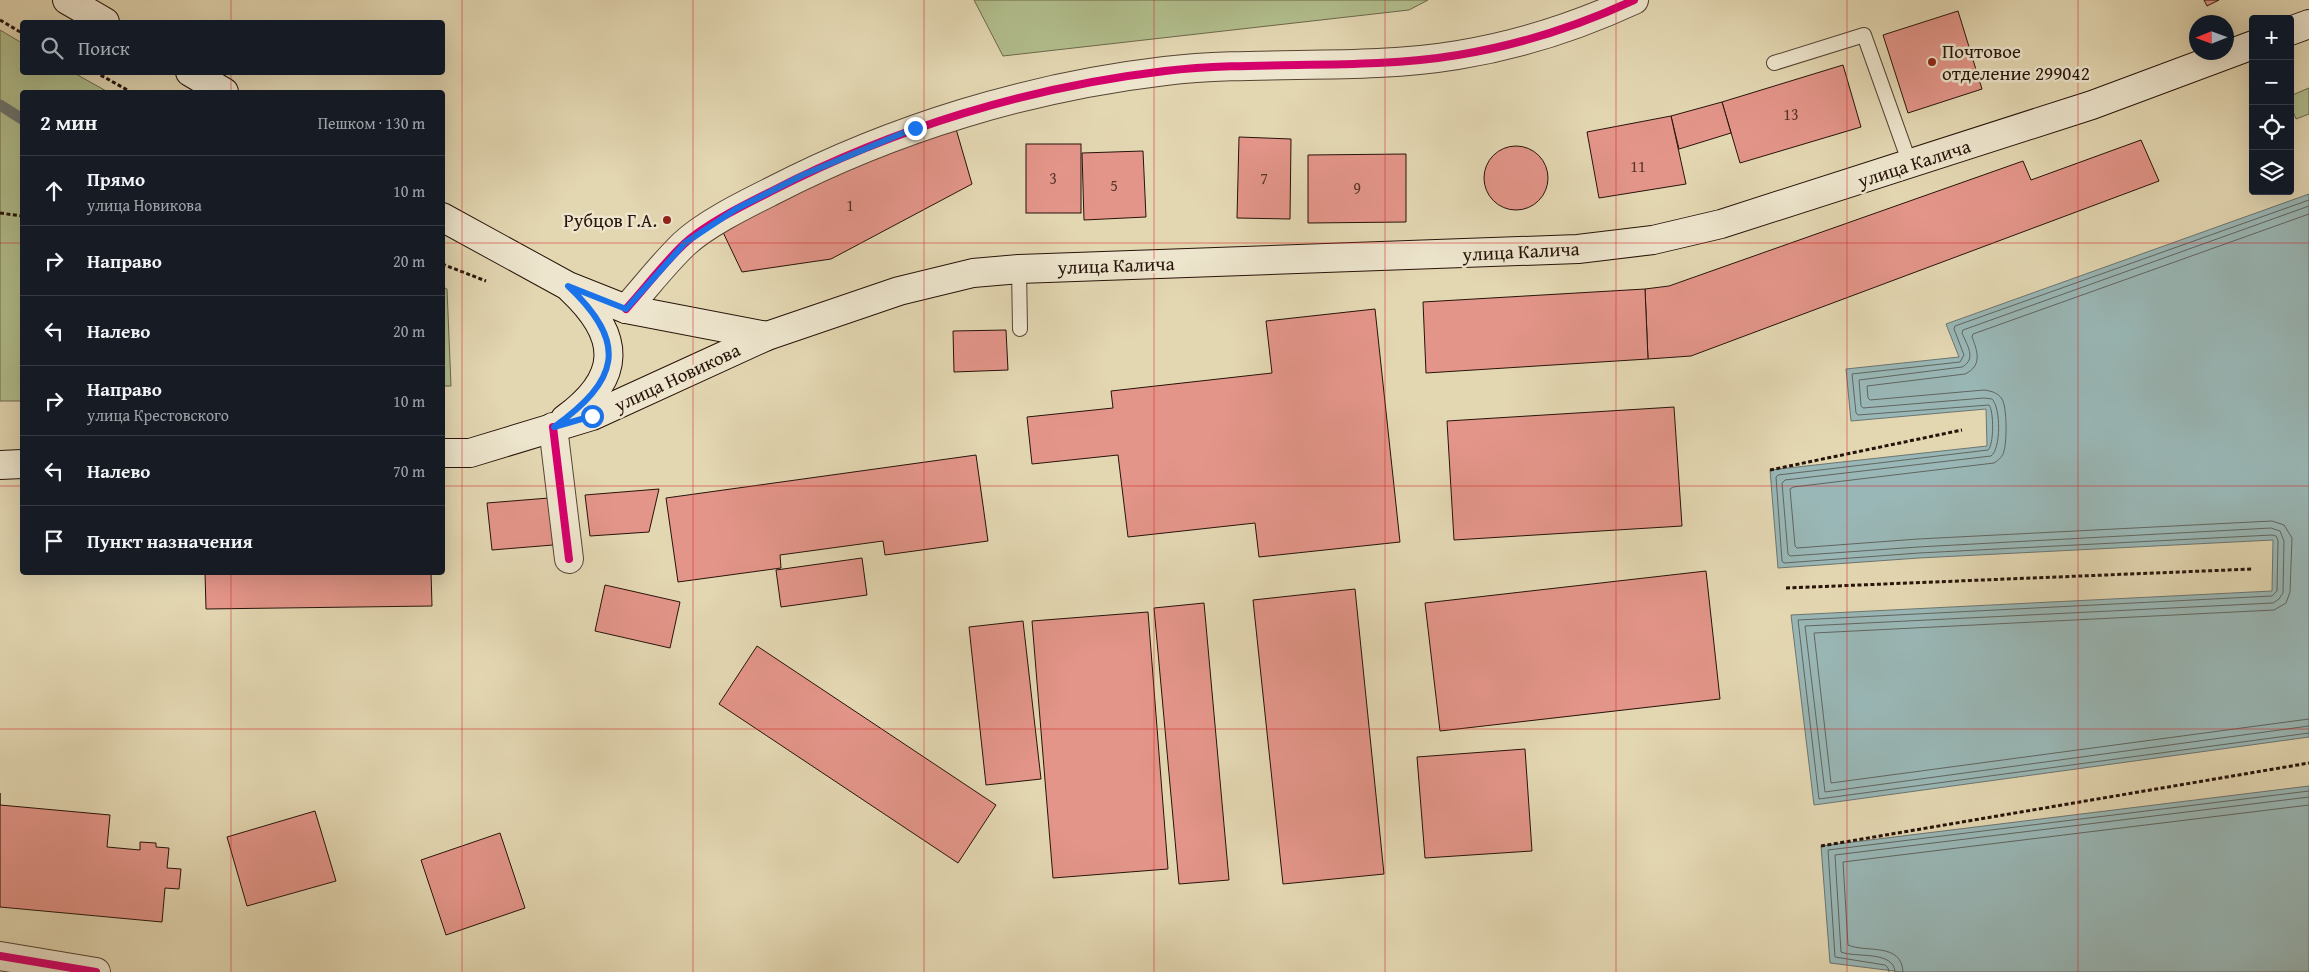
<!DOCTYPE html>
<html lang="ru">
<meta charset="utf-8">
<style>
:root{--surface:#171b24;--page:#242831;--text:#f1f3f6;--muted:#9ea1a6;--line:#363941}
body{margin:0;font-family:"Gentium Book Plus",serif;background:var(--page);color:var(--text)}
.controls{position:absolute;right:15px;top:15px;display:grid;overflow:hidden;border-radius:5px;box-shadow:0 5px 20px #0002}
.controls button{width:45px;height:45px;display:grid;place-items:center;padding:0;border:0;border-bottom:1px solid var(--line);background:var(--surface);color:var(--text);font:25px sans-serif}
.compass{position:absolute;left:2189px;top:15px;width:45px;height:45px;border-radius:50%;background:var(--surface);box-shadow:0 5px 20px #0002;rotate:269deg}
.stop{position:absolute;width:15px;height:15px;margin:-11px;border:4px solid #1a73e8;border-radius:50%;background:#fff}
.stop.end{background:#1a73e8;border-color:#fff;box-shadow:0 1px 5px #0008}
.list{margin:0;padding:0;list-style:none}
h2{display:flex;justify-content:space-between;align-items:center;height:65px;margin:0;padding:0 20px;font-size:21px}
h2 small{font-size:16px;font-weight:400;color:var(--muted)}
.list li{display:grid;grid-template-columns:32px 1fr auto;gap:15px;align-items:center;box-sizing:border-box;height:70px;padding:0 20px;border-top:1px solid var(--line)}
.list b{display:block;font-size:19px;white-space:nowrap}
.list p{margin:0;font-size:16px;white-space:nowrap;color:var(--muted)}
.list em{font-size:16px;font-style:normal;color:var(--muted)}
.icon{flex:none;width:28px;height:28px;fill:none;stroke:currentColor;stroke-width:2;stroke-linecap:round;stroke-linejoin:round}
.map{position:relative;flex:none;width:2309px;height:972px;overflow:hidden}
.search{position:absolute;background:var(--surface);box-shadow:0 5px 20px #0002;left:20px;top:20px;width:425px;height:55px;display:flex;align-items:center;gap:12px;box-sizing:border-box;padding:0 18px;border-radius:5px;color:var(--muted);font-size:19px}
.panel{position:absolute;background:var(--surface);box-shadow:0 5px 20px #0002;left:20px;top:90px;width:425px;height:485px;border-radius:5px}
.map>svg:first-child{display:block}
</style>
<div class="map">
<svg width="2309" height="972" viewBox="0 0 2309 972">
<rect width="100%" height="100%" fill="#e3d7b2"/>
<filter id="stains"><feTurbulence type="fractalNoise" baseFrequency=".004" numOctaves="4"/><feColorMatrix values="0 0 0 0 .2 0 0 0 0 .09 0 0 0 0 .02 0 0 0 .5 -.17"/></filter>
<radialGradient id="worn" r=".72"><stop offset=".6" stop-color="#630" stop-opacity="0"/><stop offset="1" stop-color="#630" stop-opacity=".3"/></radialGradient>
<g fill="#b2be8d" stroke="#6c684b">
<polygon points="974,0 1428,0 1409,10 1003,56"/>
<polygon points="0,30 22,43 22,72 74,73 108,92 22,92 22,401 0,401"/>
<polygon points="2309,88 2309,114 2296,119 2290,104 2290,96"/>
<polygon points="443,287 447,289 451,386 443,386"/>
</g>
<g fill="#99b7b6" stroke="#6b7571">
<polygon points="2309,194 2309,737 1814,805 1791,615 2272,591 2273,540 1919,558 1778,568 1770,470 1987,446 1986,409 1851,421 1846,369 1959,357 1946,324"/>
<polygon points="2309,786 2309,972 1902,972 1830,963 1821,846"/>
</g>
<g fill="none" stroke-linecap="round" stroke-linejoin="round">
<g stroke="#606560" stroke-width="1">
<path d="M2309 200 1955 326 1954 329 1964 355 1960 362 1852 374 1856 413 1858 415 1989 405C1994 411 1994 445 1988 450L1778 475 1776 477 1782 561 1784 563 1919 553 2272 535 2276 536 2278 540 2277 591 2272 596 1798 620 1819 799 2309 733"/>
<path d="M2309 206 1963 330 1962 333C1967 345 1977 359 1962 367L1859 380 1861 406 1863 408 1984 398 1992 399C2001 408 2001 449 1991 456L1785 480 1782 483 1788 554 1790 556 1918 547 2271 528 2280 531 2284 541 2283 593 2279 599 2273 603 1805 626 1825 792 2309 726"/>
<path d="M2309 214 1973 334 1972 337C1978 352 1982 366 1965 374L1867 386 1868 398 1870 400 1984 390C1992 391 1998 393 2002 399 2007 407 2007 441 2004 451 2003 456 1999 460 1994 463L1793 487 1790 489 1795 546 1797 548 1918 539 2272 521 2284 525 2292 538 2290 592 2286 603 2274 610 1814 633 1831 783 2309 719"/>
<polyline points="1889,972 1888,968 1885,965 1835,957 1828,850 2309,791"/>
<path d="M1895 972C1894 950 1855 958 1841 952L1835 855 2309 797"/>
<path d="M1903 972C1902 942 1866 953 1848 945L1843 862 2309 805"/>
</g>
<polyline stroke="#6b7571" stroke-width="11" points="0,105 22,119"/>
</g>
<g fill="#e39589" stroke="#271309">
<polygon points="2204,0 2219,0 2207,6"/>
<polygon points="1958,11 1982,89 1908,113 1883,35"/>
<polygon points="1843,65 1861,127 1740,163 1722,102"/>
<polygon points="1722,102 1731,133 1679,149 1671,116"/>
<polygon points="1671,116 1686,184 1599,198 1587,132"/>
<polygon points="954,122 972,184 831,259 742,272 720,226"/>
<polygon points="1239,137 1291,139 1290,219 1237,218"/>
<polygon points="2141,140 2159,181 1691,356 1648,359 1645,289 1669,286 2023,161 2031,180"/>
<rect x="1026" y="144" width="55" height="69"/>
<circle cx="1516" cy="178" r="32"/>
<polygon points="1143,151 1146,217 1084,220 1082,153"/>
<polygon points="1406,154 1406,222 1308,223 1308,155"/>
<polygon points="1645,289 1648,359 1426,373 1423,302"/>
<polygon points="1375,309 1400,542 1259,557 1255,523 1128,537 1118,455 1032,464 1027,417 1113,408 1111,391 1272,373 1266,321"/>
<polygon points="1006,330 1008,370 954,372 953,331"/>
<polygon points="1674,407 1682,526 1454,540 1447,421"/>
<polygon points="976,455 988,541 885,555 883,541 780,555 781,568 678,582 666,498"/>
<polygon points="659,489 649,532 590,536 585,495"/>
<polygon points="549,498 553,545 492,550 487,503"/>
<polygon points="862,558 867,595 781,607 776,570"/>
<polygon points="1706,571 1720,699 1440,731 1425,603"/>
<polygon points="205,572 431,572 432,606 206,609"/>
<polygon points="605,585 680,602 670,648 595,631"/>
<polygon points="1355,589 1384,874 1283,884 1253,600"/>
<polygon points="1204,603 1229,880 1179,884 1154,608"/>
<polygon points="1148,612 1168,869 1053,878 1032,621"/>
<polygon points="1023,621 1041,779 986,785 969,627"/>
<polygon points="757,646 996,805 958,863 719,704"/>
<polygon points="1525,749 1532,851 1425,858 1417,757"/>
<polygon points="0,793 0,805 110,815 107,847 140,850 140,842 156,843 156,847 169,848 167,868 181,869 179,889 165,888 162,922 0,907"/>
<polygon points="315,811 336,881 247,906 227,837"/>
<polygon points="500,833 525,908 446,935 421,860"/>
</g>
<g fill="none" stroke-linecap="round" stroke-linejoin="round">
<g stroke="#564433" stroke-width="16">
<g id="service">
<polyline points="1774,63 1864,35 1910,164"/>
<polyline points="1019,269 1020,329"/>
</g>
</g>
<g stroke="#564433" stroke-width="30">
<g id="minor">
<path d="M626 309C645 288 663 264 684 244 705 224 746 204 772 191 894 128 1029 87 1165 71 1262 60 1362 71 1458 55 1519 45 1578 26 1634 0"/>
<polyline points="553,427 569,559"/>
<polyline points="0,956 96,972"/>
</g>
</g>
<g stroke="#271309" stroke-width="30">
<g id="secondary">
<polyline points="67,0 105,22"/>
<polyline points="2290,31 2309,24"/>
<polyline points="190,72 224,92"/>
<polyline points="442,217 568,286 626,309 767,336"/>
<path d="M565 419C623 377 621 336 571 289"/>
<polyline points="442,453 470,453 592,416 767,336 899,291 973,273 1019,269 1578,249 1653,240 1721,224 2092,105 2253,45"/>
<polyline points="0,465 22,464"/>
</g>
</g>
<g stroke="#271309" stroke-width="3" stroke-dasharray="4 2.5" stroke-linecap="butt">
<polyline points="0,20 22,33"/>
<polyline points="95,72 131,92"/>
<polyline points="0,213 22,216"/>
<polyline points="442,264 486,281"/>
<polyline points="1770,470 1962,430"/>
<polyline points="1786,588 2253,569"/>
<polyline points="1821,846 2309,763"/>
</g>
<use href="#service" stroke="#ede5cd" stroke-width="14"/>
<use href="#minor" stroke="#ede5cd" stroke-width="28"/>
<use href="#secondary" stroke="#ede5cd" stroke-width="28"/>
<g stroke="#ede5cd" stroke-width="11">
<g id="cycleway">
<path d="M626 309C645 288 663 264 684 244 705 224 746 204 772 191 894 128 1029 87 1165 71 1262 60 1362 71 1458 55 1519 45 1578 26 1634 0"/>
<polyline points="553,427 569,559"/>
<polyline points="0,956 96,972"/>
</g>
</g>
<use href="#cycleway" stroke="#d6006c" stroke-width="8"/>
</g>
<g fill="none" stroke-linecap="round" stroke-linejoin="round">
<path stroke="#1a73e8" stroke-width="6" d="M592 416 554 427C618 381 630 344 568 286L626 309 685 243 736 209 803 175 915 128"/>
</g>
<path fill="none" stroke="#d62828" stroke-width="1" stroke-opacity="0.55" d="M231 0V22M462 0V972M693 0V972M924 0V972M1154 0V972M1385 0V972M1616 0V972M1847 0V972M2078 0V972M231 72V92M0 243H22M442 243H2309M0 486H22M442 486H2309M231 572V972M0 729H2309"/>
<g fill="#8f2418" stroke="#ede5cd" stroke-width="2">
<circle cx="1932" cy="62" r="5"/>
<circle cx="667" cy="220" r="5"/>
</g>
<g text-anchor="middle" stroke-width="5" stroke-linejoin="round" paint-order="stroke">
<g font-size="16" fill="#563429">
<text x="1791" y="120">13</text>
<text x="1638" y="172">11</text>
<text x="1053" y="184">3</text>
<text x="1264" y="184">7</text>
<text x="1114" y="191">5</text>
<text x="1357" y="194">9</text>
<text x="850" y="211">1</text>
</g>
<g font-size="19" fill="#271309" stroke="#ede5cd" text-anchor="start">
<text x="1942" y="58">Почтовое<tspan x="1942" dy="22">отделение 299042</tspan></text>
<text x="657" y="227" text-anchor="end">Рубцов Г.А.</text>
</g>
<g font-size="19" fill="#271309" stroke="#ede5cd">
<text transform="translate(1914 163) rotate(-18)" y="7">улица Калича</text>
<text transform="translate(1521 251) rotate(-3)" y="7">улица Калича</text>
<text transform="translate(1116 265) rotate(-2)" y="7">улица Калича</text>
<text transform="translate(677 377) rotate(-25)" y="7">улица Новикова</text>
</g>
</g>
<rect width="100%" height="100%" filter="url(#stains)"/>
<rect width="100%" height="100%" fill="url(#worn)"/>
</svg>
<div class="controls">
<button>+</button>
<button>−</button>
<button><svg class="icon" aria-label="locate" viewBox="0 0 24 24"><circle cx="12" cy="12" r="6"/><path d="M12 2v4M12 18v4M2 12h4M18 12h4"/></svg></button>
<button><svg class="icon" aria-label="layers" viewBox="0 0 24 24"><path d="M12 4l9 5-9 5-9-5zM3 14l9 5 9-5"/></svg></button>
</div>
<svg class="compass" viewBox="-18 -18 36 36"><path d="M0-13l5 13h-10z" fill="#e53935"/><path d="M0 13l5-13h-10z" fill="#9ea1a6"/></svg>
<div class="stop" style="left:592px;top:416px"></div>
<div class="stop end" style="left:915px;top:128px"></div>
<div class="search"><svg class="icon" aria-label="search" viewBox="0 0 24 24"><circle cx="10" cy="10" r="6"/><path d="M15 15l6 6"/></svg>Поиск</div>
<section class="panel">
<h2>2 мин<small>Пешком · 130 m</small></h2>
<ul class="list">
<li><svg class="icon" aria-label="ahead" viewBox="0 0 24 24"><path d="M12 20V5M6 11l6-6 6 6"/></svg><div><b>Прямо</b><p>улица Новикова</p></div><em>10 m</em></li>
<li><svg class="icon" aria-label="right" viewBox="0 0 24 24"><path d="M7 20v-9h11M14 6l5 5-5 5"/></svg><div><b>Направо</b></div><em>20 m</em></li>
<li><svg class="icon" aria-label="left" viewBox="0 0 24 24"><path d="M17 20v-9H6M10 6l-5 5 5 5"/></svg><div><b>Налево</b></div><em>20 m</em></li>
<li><svg class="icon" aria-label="right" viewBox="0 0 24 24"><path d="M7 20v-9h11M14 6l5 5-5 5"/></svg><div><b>Направо</b><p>улица Крестовского</p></div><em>10 m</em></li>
<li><svg class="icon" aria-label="left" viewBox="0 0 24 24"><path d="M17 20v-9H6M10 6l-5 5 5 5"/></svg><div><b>Налево</b></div><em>70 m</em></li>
<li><svg class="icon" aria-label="arrive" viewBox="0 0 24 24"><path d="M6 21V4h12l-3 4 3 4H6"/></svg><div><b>Пункт назначения</b></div></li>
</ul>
</section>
</div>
